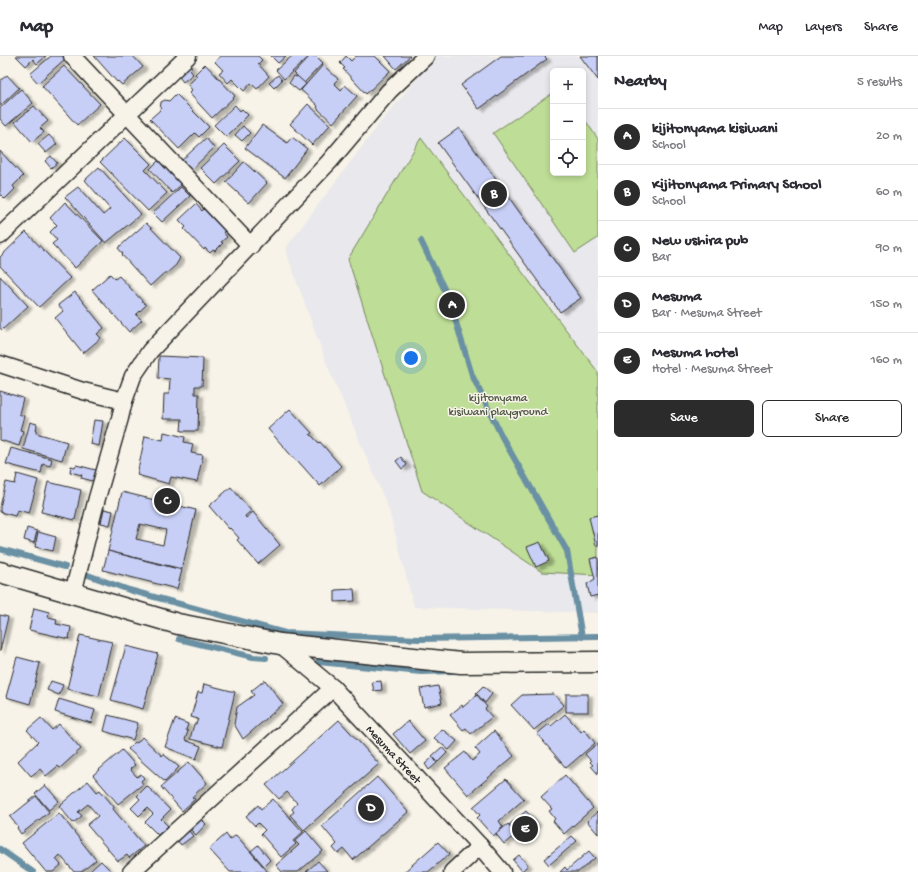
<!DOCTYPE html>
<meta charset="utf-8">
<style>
:root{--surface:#fff;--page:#f7f7f7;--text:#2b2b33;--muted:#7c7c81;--line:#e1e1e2;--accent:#2b2b2b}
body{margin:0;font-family:"Gochi Hand",sans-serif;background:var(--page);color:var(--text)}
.controls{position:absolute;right:12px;top:12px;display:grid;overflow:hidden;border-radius:6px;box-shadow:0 2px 6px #0003}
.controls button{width:36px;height:36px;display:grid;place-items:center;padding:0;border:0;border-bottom:1px solid var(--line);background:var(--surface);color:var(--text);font:20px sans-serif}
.you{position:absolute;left:411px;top:302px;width:14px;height:14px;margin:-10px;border:3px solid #fff;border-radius:50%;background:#1a73e8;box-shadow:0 0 0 6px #1a73e833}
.badge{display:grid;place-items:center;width:26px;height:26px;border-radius:50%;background:var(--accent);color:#fff;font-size:13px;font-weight:700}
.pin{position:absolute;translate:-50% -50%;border:2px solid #fff;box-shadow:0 1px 4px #0006}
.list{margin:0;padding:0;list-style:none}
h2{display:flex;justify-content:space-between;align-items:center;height:52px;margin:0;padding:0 16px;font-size:17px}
h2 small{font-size:13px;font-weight:400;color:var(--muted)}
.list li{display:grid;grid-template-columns:26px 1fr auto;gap:12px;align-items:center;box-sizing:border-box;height:56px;padding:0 16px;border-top:1px solid var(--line)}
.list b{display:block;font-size:15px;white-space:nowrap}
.list p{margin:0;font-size:13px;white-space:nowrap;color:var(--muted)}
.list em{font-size:13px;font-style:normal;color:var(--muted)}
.actions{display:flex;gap:8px;padding:12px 16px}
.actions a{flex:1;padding:9px 0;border:1px solid var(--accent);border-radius:6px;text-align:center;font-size:14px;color:var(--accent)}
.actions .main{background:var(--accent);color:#fff}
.icon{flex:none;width:22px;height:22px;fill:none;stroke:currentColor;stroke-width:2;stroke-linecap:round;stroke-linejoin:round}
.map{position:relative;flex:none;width:598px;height:816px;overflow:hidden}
header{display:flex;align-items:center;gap:24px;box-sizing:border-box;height:56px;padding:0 20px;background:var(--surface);border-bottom:1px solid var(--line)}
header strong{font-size:19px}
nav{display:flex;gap:22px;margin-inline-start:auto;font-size:14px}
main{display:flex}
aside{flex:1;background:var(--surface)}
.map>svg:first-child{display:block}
</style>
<header>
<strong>Map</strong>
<nav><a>Map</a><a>Layers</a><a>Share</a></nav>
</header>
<main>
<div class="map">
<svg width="598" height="816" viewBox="0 0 598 816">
<defs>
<filter id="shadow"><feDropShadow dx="4.5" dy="2.5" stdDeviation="1" flood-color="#0004"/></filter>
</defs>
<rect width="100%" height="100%" fill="#f7f3e8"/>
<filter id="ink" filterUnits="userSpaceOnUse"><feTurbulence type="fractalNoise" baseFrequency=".025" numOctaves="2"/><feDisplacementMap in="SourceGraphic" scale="8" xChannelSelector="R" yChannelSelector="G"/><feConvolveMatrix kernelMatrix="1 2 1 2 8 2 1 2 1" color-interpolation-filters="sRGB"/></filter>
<g filter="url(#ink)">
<path fill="#e9e8ec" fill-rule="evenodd" d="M436 0H598V557L414 551 389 454 326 306 285 193 379 68ZM553 15H583V117H553Z"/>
<g fill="#bedd96" stroke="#748460">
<polygon points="553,37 553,117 583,117 583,61 598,83 598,182 575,197 493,77"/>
<polygon points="421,82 598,316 598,519 542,516 422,435 348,203"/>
</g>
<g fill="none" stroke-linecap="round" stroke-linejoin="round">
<g stroke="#6a90a4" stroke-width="6">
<polyline points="421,185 449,243 472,319 502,381 567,495 582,581"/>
<polyline points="0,493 65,511"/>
<polyline points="88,519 129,534 285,577 419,583 598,580"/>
<polyline points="179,583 253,601 266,602"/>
<polyline points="318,606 421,616 454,615"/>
<polyline points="0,793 33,816"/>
</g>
</g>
<g fill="#c8cff7" stroke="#2b2b2b" fill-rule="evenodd" filter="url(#shadow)">
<polygon points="16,0 46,0 37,8 33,3 26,10"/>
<polygon points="51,0 64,0 66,2 38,27 30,18"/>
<polygon points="94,0 133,0 143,11 122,29 118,25 117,26"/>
<polygon points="220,0 258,0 262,4 258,8 269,20 257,33 251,27 244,35 232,23 228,27 219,17 223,14 215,6"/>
<polygon points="271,0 286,0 278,7"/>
<polygon points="292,0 310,0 284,23 276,14"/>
<polygon points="310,0 316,0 323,7 304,27 294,17"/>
<polygon points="346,0 351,5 356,0 375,0 390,15 366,38 343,13 345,12 340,7"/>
<polygon points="385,0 410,0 396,13"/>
<polygon points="501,0 544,0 547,3 479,53 461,29"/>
<polygon points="580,0 598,0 598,24"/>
<polygon points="188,6 192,12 190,14 193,18 183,26 176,17"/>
<polygon points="205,8 235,40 212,62 189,37 192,34 188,29 197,20 195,18"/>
<polygon points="323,9 338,23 334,27 341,34 345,29 357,40 333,67 317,52 318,50 301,34"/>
<polygon points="64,10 100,48 77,69 42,30"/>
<polygon points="7,19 19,32 0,50 0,25"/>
<polygon points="278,19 282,24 274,32 269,27"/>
<polygon points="294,20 297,21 297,20 306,28 299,35 289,27"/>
<polygon points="21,33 33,47 6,70 0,63 0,52"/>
<polygon points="176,38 209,71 199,81 195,77 179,93 150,63 160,54 161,46 165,44 169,45"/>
<polygon points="308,48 330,69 312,89 290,68"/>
<polygon points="235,49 240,55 242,53 248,59 226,81 214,69"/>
<polygon points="34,50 48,65 40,72 44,76 32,86 15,66"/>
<polygon points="262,69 287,87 292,81 307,93 285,122 245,92"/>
<polygon points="243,70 250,77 242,85 235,79"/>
<polygon points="459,72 581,242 560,256 438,87"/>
<polygon points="49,79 57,88 46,97 38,88"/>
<polygon points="125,82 151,108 145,114 167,137 148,155 100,106"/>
<polygon points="206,82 214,92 191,114 182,104"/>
<polygon points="224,89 240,105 216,128 200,112"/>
<polygon points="0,95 23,120 13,130 15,133 5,143 0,138"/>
<polygon points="51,100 57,107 51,112 45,105"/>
<polygon points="159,104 182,128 172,137 150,113"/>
<polygon points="244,106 267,127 249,147 226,126"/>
<polygon points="99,111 141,158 106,187 65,141 78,131 103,159 110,153 85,124"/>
<polygon points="181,131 190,140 162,166 153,157"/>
<polygon points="65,146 103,185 75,212 52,188 57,184 50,176 57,169 50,162"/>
<polygon points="196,148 202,155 204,153 225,175 223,176 227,181 221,186 223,187 215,195 213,194 210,197 205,192 204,194 184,173 186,171 179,164"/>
<polygon points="146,167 180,202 176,209 167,217 164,217 150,230 122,199 123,198 118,192"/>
<polygon points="26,176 70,222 39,251 0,210 0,201"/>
<polygon points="110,218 115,223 119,220 146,249 136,259 142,264 129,276 92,234"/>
<polygon points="0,220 28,250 2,274 0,272"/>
<polygon points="75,236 104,272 97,278 101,282 83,297 55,262 63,255 58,249"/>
<polygon points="159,300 203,302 202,330 195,330 195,338 199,338 198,375 181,375 182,363 163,363 164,338 169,338 170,323 158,322"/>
<polygon points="0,335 23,342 19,358 24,360 20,374 23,375 19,390 0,384"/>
<polygon points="290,353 312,377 310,378 319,387 320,386 341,410 320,430 298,405 297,406 289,397 268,373"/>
<polygon points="94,364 103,365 99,390 90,388"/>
<polygon points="30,366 37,368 36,377 67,386 62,404 23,393"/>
<polygon points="164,376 185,381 184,386 193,388 191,397 203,399 197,426 171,421 169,428 137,419 145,380 163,384"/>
<polygon points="11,392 52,403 50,410 43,408 41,417 6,408"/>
<polygon points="401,401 407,409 402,413 396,405"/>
<polygon points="76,409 96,414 93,425 81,422 82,419 70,416 71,410 75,411"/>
<polygon points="17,418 38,424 29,457 17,454 15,460 0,456 0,451 6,426 15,428"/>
<polygon points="48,426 81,434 75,464 41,456"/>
<polygon points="231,431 251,455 245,460 246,462 253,456 280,489 258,508 237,484 239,482 230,472 229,473 209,450"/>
<path d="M122 436 196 454 182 513 108 495ZM140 468 166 474 163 489 136 483Z"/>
<polygon points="104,453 113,455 110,469 101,467"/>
<polygon points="598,459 598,490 596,490 589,461"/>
<polygon points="27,472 37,475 34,487 24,484"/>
<polygon points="38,476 56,481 53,495 35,491"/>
<polygon points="540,486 549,505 536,511 527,491"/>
<polygon points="108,495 182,514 177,533 103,514"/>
<polygon points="598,501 598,539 590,541 587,528 595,523 590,503"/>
<polygon points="354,533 355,545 335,546 335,534"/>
<polygon points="34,552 49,556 48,561 57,563 56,568 71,571 69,583 29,574"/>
<polygon points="0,559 8,561 0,595"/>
<polygon points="80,579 112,586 99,640 67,633"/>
<polygon points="126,590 158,598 143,653 111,644"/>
<polygon points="17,601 40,607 30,648 6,641"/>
<polygon points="265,624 283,648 243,683 234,668 237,651 254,639 251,635"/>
<polygon points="51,625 63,629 59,639 47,634"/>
<polygon points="381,625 382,634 374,635 372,626"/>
<polygon points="204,628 235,636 222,691 190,683 194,668 196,668 198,663 191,661 198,636 202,637"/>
<polygon points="438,630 442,647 424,651 420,633"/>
<polygon points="483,630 492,638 485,647 476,637"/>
<polygon points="554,638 564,649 534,674 511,649 522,639"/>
<rect x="566" y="638" width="22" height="18"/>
<polygon points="477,639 487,651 485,653 492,661 471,678 466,672 463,674 450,659 462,649 463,651"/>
<polygon points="59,643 95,654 91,667 55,656"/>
<polygon points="565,658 581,676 584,673 595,687 566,712 537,678 549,668 551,670"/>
<polygon points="108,659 138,667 133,684 104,675"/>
<polygon points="41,662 52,674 59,668 81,693 60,712 58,710 46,720 40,713 31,720 18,705 38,686 27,674"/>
<polygon points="175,663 188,668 186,674 188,675 185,684 201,690 196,703 165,691"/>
<polygon points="339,664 379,708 304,774 290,759 294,756 292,753 297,747 287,736 279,743 266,729"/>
<polygon points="408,665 425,685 410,698 393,678"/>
<polygon points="442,673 457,685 449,694 434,682"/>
<polygon points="494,675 514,700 468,739 445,712 465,696 472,705 480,698 475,692"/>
<polygon points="142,681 162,700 163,698 179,711 165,726 128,693 135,686 137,687"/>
<polygon points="598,687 598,718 591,710 593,709 590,706 591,705 585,698"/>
<polygon points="442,691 447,697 438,706 432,700"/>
<polygon points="122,694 135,709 130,713 137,721 141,718 144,722 141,725 143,728 118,748 93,719"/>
<polygon points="433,701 437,707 429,714 425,708"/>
<polygon points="189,706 207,727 192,741 195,743 182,755 161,731"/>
<polygon points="565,719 593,752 564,778 553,765 555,763 549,755 552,753 541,741"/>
<polygon points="377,721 408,756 353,804 344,793 338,798 333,792 337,788 322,770"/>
<polygon points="506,723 524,743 499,765 503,771 493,780 477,762 480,759 473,751"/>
<polygon points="88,725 97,736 100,734 114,751 113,753 144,790 129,802 127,799 118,805 87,769 98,760 88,748 78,756 82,760 73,767 59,750"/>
<polygon points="45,729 59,745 49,754 35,738"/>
<polygon points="147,730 170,754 161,763 168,770 158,779 145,766 153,758 147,752 139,760 131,752 140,743 137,740"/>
<polygon points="36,740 49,756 21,778 17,772 18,771 10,761"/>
<polygon points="273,743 303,776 293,785 296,788 281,801 261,778 265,774 258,767 255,770 246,760 258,749 261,753"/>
<polygon points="526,755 537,767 520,782 509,769"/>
<polygon points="597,756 598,757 598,778 587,765"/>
<polygon points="59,757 96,804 81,816 74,816 60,799 56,803 61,809 53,816 46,816 22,787"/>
<polygon points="197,759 206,768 196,779 187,770"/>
<polygon points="508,768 516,778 504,788 496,778"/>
<polygon points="185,770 193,780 181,789 173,779"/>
<polygon points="306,775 323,795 298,816 282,816 276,809 299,789 295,785"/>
<polygon points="226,778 230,784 236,779 268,816 230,816 209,793"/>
<polygon points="572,780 577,785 549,809 544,803"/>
<polygon points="438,786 449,798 428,816 404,816"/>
<polygon points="258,789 270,804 264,810 251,795"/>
<polygon points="589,795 595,802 578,816 560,816 565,811 567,814"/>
<polygon points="519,799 528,809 522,815 513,804"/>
<polygon points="101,805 112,816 90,816 90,815"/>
<polygon points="318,805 327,815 306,816"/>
</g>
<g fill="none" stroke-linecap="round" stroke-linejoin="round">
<g stroke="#2b2b2b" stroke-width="19">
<g id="minor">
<polyline points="72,0 251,190"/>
<polyline points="0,180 188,0"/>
<polyline points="0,308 83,335 124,345"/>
<polyline points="73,537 97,442 120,362 124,345 133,320 150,295 329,106 389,35 426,0"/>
<polyline points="280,588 333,632 480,790 502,816"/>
<polyline points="131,816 333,632"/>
<polyline points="452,816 480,790"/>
</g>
</g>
<g stroke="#2b2b2b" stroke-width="23">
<polyline id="tertiary" points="0,516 178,568 280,588 461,607 598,606"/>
</g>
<use href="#minor" stroke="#f7f3e8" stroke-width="16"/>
<use href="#tertiary" stroke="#f7f3e8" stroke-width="20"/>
</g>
</g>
<g text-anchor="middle" stroke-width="3" stroke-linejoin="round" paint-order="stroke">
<g font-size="12" fill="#505846" stroke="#f7f3e8">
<text x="498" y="345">kijitonyama<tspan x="498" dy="14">kisiwani playground</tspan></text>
</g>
<g font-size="12" fill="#2b2b2b" stroke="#f7f3e8">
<text transform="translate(394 698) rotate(47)" y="4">Mesuma Street</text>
</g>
</g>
</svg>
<div class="controls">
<button>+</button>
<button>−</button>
<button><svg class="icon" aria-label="locate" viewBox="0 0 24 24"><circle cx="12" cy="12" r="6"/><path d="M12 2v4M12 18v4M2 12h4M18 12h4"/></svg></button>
</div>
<div class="you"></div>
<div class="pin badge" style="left:452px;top:249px">A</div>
<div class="pin badge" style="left:494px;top:138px">B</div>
<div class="pin badge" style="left:167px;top:445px">C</div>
<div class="pin badge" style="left:371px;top:752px">D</div>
<div class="pin badge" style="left:525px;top:773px">E</div>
</div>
<aside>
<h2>Nearby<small>5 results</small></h2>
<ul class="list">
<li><span class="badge">A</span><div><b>kijitonyama kisiwani</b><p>School</p></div><em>20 m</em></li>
<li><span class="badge">B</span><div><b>Kijitonyama Primary School</b><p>School</p></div><em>60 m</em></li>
<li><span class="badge">C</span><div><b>New ushira pub</b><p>Bar</p></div><em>90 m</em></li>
<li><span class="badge">D</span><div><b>Mesuma</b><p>Bar · Mesuma Street</p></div><em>150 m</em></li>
<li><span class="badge">E</span><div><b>Mesuma hotel</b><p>Hotel · Mesuma Street</p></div><em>160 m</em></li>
</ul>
<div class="actions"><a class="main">Save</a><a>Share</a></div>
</aside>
</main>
